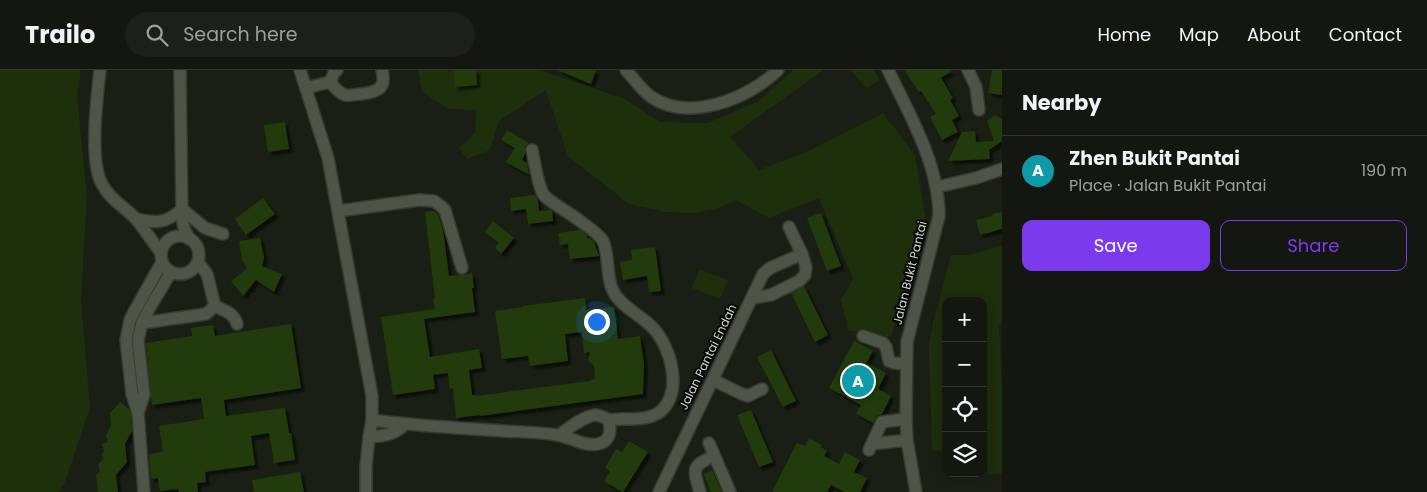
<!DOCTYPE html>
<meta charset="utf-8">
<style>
:root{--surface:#141710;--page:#1d2019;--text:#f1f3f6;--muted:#9d9f9f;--line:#333630;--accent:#7c3aed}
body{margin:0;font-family:Poppins,sans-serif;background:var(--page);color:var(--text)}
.controls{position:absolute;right:15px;bottom:15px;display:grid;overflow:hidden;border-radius:10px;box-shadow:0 2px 12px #0003}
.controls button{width:45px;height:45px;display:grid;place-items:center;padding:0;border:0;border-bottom:1px solid var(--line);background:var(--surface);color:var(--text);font:25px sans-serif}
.you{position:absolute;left:596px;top:251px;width:18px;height:18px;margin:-12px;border:4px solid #fff;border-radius:50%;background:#1a73e8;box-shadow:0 0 0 8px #1a73e833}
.badge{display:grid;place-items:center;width:32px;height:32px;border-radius:50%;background:var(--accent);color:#fff;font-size:16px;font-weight:700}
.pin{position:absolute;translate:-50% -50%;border:2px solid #fff;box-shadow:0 1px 5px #0006}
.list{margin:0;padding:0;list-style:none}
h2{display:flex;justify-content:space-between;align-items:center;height:65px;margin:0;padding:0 20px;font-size:21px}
h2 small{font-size:16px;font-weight:400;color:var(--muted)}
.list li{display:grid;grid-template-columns:32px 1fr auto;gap:15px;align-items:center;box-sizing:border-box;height:70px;padding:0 20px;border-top:1px solid var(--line)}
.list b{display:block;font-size:19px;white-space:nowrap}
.list p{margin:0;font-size:16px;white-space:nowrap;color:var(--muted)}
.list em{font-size:16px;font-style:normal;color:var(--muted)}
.actions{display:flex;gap:10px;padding:15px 20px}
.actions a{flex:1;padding:11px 0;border:1px solid var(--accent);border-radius:10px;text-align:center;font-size:18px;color:var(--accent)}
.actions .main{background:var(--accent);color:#fff}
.icon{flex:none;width:28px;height:28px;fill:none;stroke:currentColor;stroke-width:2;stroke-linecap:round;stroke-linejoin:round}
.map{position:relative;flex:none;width:1002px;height:422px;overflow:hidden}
header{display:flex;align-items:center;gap:30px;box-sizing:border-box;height:70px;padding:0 25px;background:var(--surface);border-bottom:1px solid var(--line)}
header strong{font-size:24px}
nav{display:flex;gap:28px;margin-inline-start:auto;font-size:18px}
.search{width:350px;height:45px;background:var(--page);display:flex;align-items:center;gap:12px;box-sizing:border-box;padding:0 18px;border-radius:28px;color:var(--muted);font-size:19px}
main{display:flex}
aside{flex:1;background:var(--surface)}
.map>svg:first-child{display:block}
</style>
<header>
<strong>Trailo</strong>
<div class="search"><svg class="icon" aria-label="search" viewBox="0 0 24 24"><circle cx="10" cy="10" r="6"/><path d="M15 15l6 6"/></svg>Search here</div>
<nav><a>Home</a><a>Map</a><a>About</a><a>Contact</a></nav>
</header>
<main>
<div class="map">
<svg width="1002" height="422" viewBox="0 0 1002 422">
<defs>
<filter id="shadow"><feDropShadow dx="3.5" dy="3.5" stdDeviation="1" flood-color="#0009"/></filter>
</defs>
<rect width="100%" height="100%" fill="#1a1f15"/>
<g fill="#1e2f0c">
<polygon points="0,0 81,0 77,26 87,128 81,230 90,338 64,415 58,422 0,422"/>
<polygon points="418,0 540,0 625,29 660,52 708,53 759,31 793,0 823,0 730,67 759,100 809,81 883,43 915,85 925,146 891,267 848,260 841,229 847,220 853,209 819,128 769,148 736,130 719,138 694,143 666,142 629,134 568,86 546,20 499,51 490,80 467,89 459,78 475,63 476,40 449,39 422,22"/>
<polygon points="851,0 874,0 880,10 866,18"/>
<polygon points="1002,176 1002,252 999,256 1002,319 1002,403 988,405 983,373 983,231 946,231 946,381 932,380 929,274 933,253 951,185 967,185"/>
<polygon points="699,199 728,210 720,229 692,218"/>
</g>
<g fill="#243b08" filter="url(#shadow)">
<polygon points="453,0 476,0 477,15 455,17"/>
<polygon points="557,0 596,0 591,14"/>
<polygon points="904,0 953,0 941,8 953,28 950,30 959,46 952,50 958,62 942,70 930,47 936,44 921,21 919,22"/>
<polygon points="992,0 1002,0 1002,25 988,23"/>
<polygon points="995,45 1002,49 1002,71 989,80 990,89 948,91 962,62 975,61 976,72 994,71 987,51"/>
<polygon points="285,52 289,79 268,82 264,55"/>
<polygon points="507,60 529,73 525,77 525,84 522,90 527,93 529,105 506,92 515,78 501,70"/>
<polygon points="535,125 538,130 539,141 550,140 552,141 553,151 528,154 526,139 511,141 510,128"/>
<polygon points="263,128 275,144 246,165 235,149"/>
<polygon points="434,141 438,144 443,160 449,206 464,205 472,203 474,218 472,218 475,242 424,249 430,287 479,279 482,298 469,300 472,325 476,325 476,326 590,311 590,310 595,309 594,296 588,290 590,282 584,283 582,262 565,264 568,291 530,296 528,286 502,289 495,241 523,237 523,236 585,228 586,240 614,237 618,269 640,266 644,294 643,324 480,346 480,345 456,348 453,318 450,319 448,303 433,305 435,319 393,325 381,247 435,239 433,229 435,229 425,142"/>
<polygon points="1002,142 1002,159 980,165 976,150 993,146 992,144"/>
<polygon points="821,143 841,196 827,201 807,148"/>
<polygon points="493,151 514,168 501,184 495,178 499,173 485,162"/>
<polygon points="580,160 587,165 587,168 590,168 594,172 599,186 570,189 568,174 560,175 558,163"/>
<polygon points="260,168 264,187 262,196 282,204 274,222 256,210 243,226 231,211 247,198 242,190 239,171"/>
<polygon points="655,177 661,221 649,222 647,206 623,210 620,192 632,190 631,180"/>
<polygon points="804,216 828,265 815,272 791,223"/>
<polygon points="291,254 301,318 224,330 226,346 285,338 289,363 291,363 295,390 274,393 269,363 251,366 255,395 205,402 206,412 197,413 198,422 179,422 178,419 160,421 158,408 151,409 149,384 163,382 159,356 204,349 201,328 152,335 146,273 192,266 191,258 213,255 215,266"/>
<polygon points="854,271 873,281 866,293 886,303 878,319 891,326 882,344 877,346 873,353 856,344 861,335 829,318"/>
<polygon points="771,280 796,331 783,337 757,287"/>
<polygon points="120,332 129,339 131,344 132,361 125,374 127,392 116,405 118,422 98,422 96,405 100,402 98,394 104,388 101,385 104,381 102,374 108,372 106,365 111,355 110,343"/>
<polygon points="751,340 773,392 759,397 737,345"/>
<polygon points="809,368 822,375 821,377 827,381 824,386 839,394 845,382 860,390 854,402 867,408 860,422 845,422 831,415 827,422 772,422 797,373 805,376"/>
<polygon points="629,371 648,382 623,422 622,422 604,411 610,401 605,398 616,379 622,382"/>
<polygon points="712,400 722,422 711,422 704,404"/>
<polygon points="300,402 304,422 254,422 252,410"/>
</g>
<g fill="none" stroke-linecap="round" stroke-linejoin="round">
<g stroke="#373b34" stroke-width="14">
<g id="minor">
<path d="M100 0C97 27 89 91 102 114 109 129 125 137 136 149 145 160 153 172 161 183"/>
<polyline points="180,0 182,146 184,158 189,169"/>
<polyline points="300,0 328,88 372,326 372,350 369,367 366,396 366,422"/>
<path d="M626 0C634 9 641 19 650 26 688 53 748 29 778 0"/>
<path d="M888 0C910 45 939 95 939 146L907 272 906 349 907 370 916 422"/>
<polyline points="968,0 976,17 979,40"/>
<path d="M330 12C334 17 339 23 345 25 350 26 356 24 361 24 377 22 387 19 382 0"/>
<polyline points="330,12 334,3 337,0"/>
<polyline points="306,18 330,12"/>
<path d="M532 80C535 93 537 112 543 124 546 128 551 131 555 134 564 140 599 162 603 171 610 186 605 211 616 226 625 239 642 246 653 258 671 277 683 321 661 341 650 350 634 349 621 349 618 349 612 350 609 350 604 348 602 345 595 345 582 347 569 358 559 365"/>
<polyline points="937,117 976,108 1002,99"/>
<polyline points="182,139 205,158 223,164"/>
<polyline points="338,141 419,130 434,131 442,137 445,140 462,198"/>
<path d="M136 149C156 153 166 154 182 139"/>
<circle cx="180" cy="185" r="19"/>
<polyline points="162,192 134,242 130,250 126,270 132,324 138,343 144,325 138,270 142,253 149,239 171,202"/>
<polyline points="752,228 771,225 799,211 805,205 806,197 802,184 789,157"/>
<path d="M215 236C225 241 234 243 237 254"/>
<polyline points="142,253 206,244 215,236 207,204 198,192"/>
<polyline points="863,266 883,273 886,277 889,291 894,293 906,294"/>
<polyline points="713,310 742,324 748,326 762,319"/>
<polyline points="138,343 144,422"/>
<path d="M372 350C416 356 459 358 503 361 521 362 539 362 557 365 571 367 584 377 598 374 611 371 611 361 609 350"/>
<path d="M369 367C383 366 394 365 404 355"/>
<polyline points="709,373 730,422"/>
<polyline points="872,374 907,370"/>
<polyline points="869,380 882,352 906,349"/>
<polyline points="659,422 763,204 770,198 802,184"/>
<path d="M700 422C693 399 691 396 714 386"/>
</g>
</g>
<use href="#minor" stroke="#4d5448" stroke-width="11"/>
</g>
<g text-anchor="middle" stroke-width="4" stroke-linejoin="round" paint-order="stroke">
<g font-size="12" fill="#d4d8d1" stroke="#060805">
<text transform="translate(910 203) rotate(-76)" y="4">Jalan Bukit Pantai</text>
<text transform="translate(708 287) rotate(-64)" y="4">Jalan Pantai Endah</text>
</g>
</g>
</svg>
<div class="controls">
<button>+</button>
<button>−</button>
<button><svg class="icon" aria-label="locate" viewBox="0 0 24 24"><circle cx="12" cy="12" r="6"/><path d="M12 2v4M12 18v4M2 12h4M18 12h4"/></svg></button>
<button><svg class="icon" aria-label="layers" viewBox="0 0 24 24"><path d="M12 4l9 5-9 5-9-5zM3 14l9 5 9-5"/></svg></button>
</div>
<div class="you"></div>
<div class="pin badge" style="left:858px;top:311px;background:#0f9aa8">A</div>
</div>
<aside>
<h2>Nearby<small></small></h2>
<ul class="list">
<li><span class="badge" style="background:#0f9aa8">A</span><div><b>Zhen Bukit Pantai</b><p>Place · Jalan Bukit Pantai</p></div><em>190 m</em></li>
</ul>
<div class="actions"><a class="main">Save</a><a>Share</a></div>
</aside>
</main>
